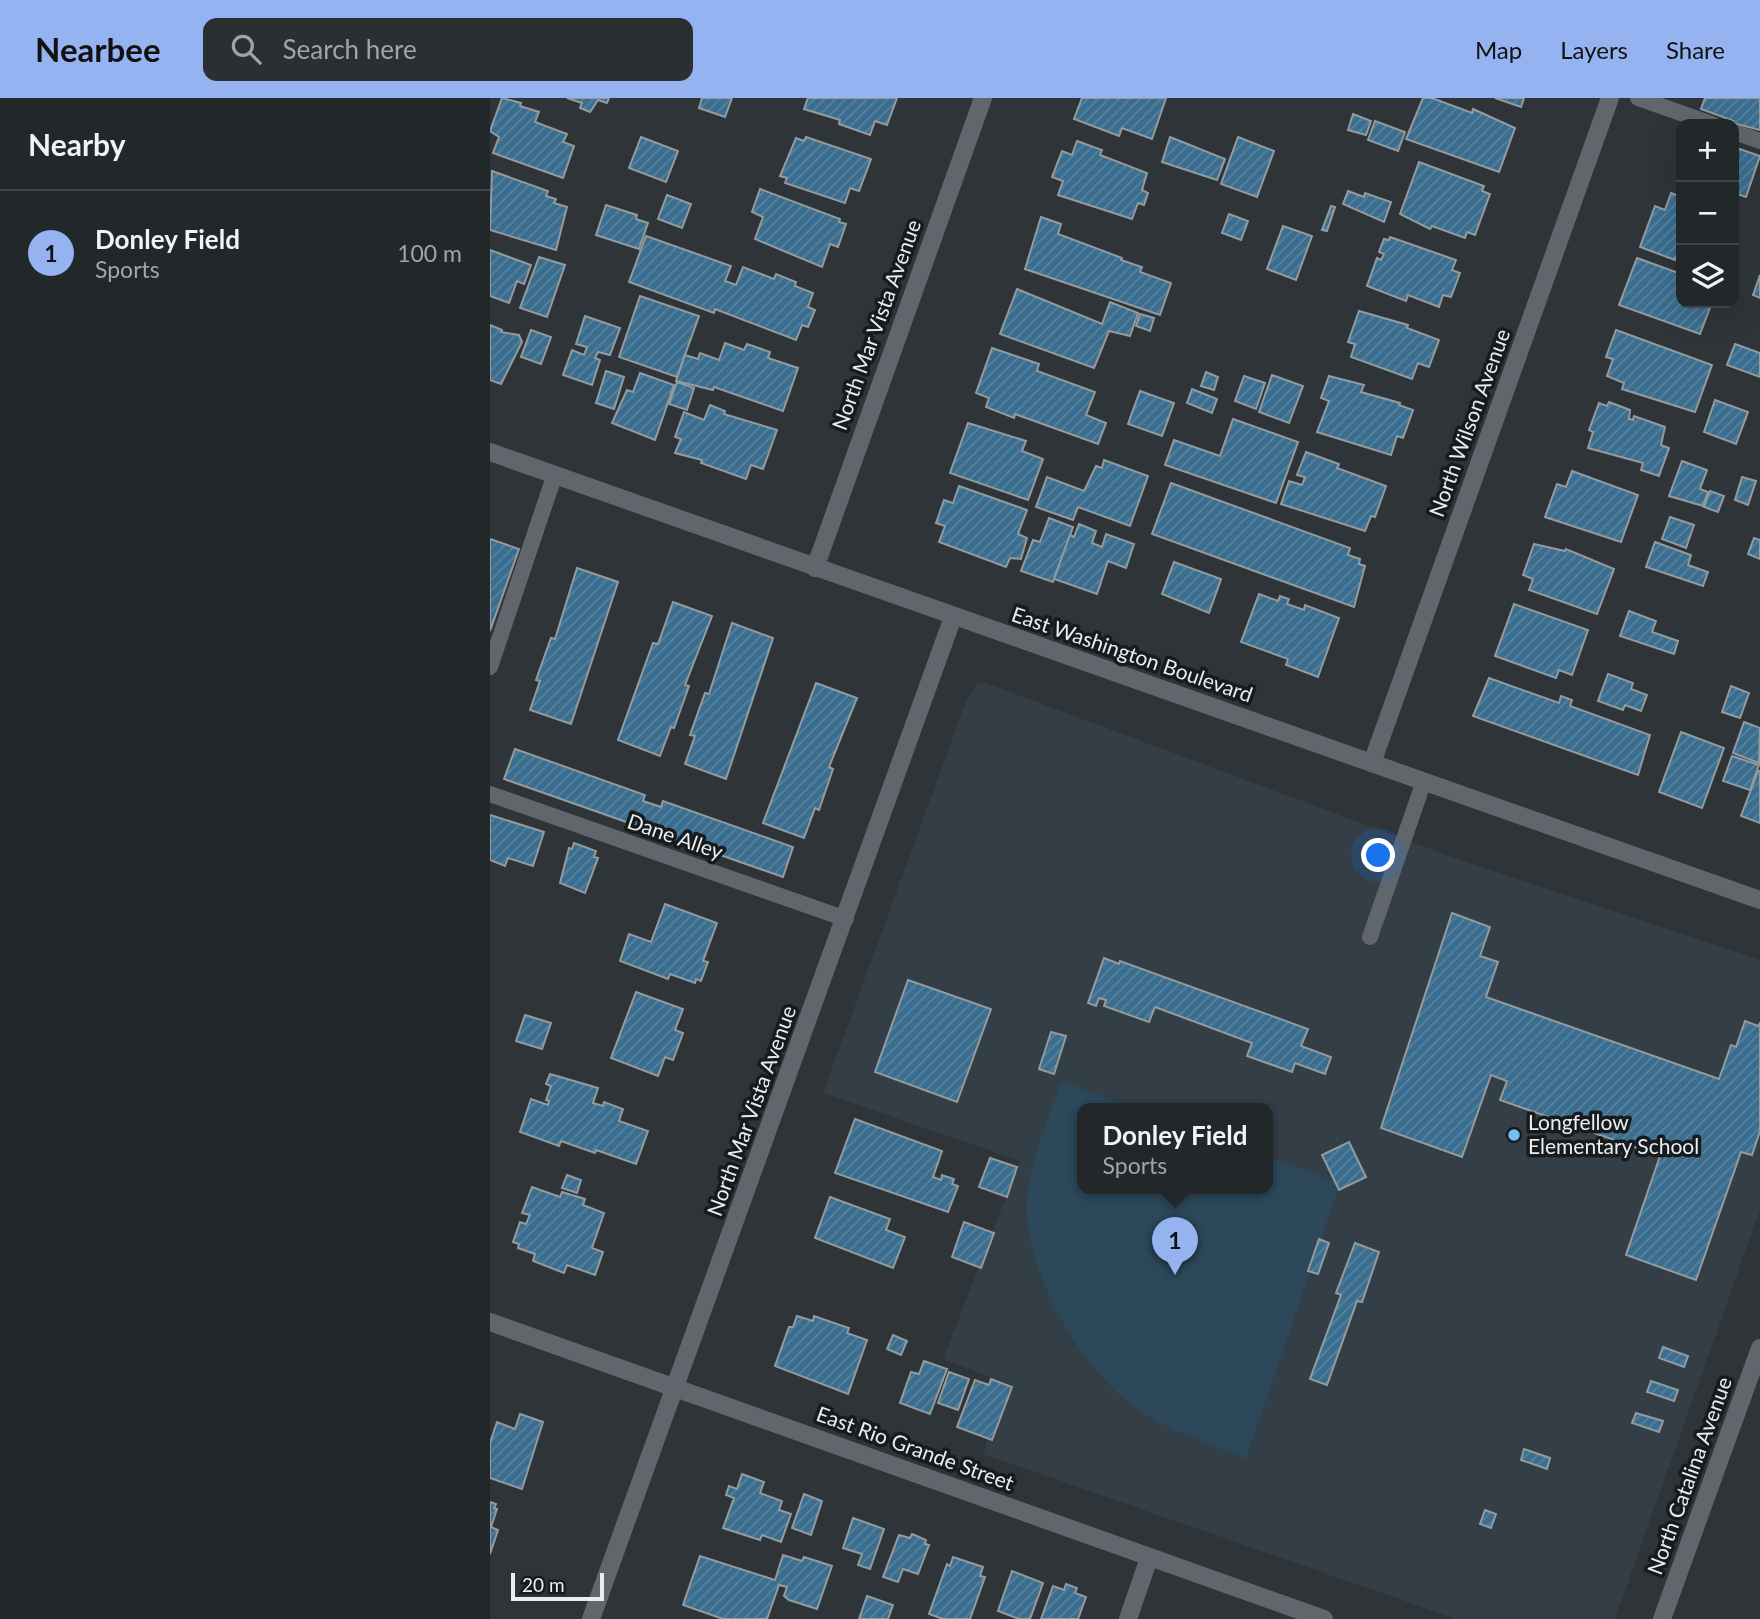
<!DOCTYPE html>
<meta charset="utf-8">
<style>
:root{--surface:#22272a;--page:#2a2f32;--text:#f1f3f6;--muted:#a2a5a8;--line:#3f4447;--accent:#95b2f1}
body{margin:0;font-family:Lato,sans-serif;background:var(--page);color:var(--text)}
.controls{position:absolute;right:21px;top:21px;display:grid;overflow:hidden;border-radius:14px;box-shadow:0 7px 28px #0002}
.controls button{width:63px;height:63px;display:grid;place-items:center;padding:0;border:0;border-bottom:2px solid var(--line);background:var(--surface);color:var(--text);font:35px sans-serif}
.scale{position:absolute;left:21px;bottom:18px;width:93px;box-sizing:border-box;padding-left:7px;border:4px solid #eaeef0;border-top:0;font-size:19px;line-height:24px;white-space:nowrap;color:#eaeef0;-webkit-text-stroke:5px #181b1d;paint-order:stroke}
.you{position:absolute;left:889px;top:758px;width:24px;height:24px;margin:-18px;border:5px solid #fff;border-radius:50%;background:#1a73e8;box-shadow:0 0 0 10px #1a73e833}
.badge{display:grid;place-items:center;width:46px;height:46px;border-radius:50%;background:var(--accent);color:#111;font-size:23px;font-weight:700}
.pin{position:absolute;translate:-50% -58px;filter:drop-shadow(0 2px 4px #0008)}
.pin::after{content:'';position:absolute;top:37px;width:24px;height:21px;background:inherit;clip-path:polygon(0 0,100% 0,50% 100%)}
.popup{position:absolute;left:587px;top:1005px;width:196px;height:91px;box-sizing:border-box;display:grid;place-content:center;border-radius:14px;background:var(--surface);filter:drop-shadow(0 2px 5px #0005);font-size:23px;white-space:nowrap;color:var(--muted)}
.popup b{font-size:26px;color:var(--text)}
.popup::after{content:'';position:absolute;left:50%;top:100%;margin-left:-14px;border:14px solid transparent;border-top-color:var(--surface)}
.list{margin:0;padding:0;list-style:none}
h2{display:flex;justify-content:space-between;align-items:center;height:91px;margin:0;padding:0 28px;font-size:30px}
h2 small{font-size:23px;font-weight:400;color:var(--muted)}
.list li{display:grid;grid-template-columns:46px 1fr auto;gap:21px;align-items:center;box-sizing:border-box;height:126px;padding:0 28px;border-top:2px solid var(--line)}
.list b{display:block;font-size:26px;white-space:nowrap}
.list p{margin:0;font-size:23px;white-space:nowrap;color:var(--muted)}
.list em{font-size:23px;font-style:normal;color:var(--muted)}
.icon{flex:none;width:38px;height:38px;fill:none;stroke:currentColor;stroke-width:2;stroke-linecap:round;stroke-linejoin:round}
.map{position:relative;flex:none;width:1270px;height:1521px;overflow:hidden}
header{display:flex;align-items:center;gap:42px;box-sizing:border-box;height:98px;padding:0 35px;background:var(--accent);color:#111}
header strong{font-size:33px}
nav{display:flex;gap:38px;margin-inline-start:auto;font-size:24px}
.search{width:490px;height:63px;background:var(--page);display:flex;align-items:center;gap:18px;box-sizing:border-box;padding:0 24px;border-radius:14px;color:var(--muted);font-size:26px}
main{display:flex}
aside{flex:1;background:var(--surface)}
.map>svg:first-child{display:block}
</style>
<header>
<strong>Nearbee</strong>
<div class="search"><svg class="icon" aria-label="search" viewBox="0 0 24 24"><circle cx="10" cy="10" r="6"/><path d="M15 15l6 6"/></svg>Search here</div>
<nav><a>Map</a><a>Layers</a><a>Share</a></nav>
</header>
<main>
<aside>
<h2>Nearby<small></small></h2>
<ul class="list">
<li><span class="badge">1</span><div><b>Donley Field</b><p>Sports</p></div><em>100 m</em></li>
</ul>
</aside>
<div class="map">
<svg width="1270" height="1521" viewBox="0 0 1270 1521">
<defs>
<pattern id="building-hatch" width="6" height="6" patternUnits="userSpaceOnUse" patternTransform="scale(1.75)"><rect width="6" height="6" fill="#3a6d8e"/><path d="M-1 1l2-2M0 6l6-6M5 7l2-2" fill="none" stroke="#57829e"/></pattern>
</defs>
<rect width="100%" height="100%" fill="#2e3438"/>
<path fill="#333e46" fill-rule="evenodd" d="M488 585H496L962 759 1270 862V1112L1125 1521H966L493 1356 516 1285 453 1261 530 1063 333 995 476 603ZM592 1011H778V1091H592Z"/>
<path fill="#2c485a" d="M572 983 648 1011H592V1091H778V1058L850 1085 756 1361C717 1345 673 1331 640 1306 590 1267 540 1181 537 1117 535 1072 557 1024 572 983Z"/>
<g fill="url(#building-hatch)" stroke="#949b9f" stroke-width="2">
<polygon points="12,0 31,5 30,8 49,14 45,24 77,36 73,44 84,48 73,80 3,55 9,39 0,33"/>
<polygon points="77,0 119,0 117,5 108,2 100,14 90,10 92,5"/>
<polygon points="212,0 242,0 235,19 209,10"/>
<polygon points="318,0 407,0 397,27 385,23 380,37 349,26 350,22 314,11"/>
<polygon points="592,0 676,0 662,41 632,30 629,38 584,21"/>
<polygon points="933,0 942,0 982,15 983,11 1025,30 1009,74 916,41"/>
<polygon points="1005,0 1034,0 1031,9"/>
<polygon points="1215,0 1270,0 1270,32 1243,25 1244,23 1211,11"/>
<polygon points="863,16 881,23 876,37 858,32"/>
<polygon points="885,23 915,34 908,53 878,42"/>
<polygon points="151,39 188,53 176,84 139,70"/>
<polygon points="316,39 381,61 369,93 360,90 355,105 295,85 297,80 290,78 306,40 314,43"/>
<polygon points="680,39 735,61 727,82 672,64"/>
<polygon points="748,39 784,53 767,99 731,86"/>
<polygon points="587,43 612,52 610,57 657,75 652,92 658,95 654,107 648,105 642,121 568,97 573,83 562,79 572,53 582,57"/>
<polygon points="1244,49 1270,58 1256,99 1244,95"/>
<polygon points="929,64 994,88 992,93 1000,96 985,137 977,134 975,140 942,128 940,131 910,116"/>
<polygon points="2,73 58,93 56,98 66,101 64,105 77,109 66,152 0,132"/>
<polygon points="270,91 350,121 349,124 356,126 348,149 340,146 332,169 265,141 273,119 262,114"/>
<polygon points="858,93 874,99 875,95 901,104 894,124 853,106"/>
<polygon points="1181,95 1191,99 1191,157 1188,156 1185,162 1150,149 1165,108 1175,112"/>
<polygon points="177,97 201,106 192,130 168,121"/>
<polygon points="116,107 147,117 146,121 158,125 149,151 106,137"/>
<polygon points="841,108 845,109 837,133 832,132"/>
<polygon points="739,116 758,123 751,142 732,135"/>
<polygon points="551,119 571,126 568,136 632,160 631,162 652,169 650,174 681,185 670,217 535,171"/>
<polygon points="793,128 822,138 806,182 777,171"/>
<polygon points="156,138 241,168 235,183 246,187 253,169 284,181 286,176 306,184 305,188 323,195 318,209 325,212 318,229 312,227 306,242 225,211 224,215 139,184"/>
<polygon points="900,139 966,162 962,172 970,175 961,199 953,197 949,209 918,197 916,203 877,188 887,160 891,162 894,156 889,154 894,141 899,142"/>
<polygon points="0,152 41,167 34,186 27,183 19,205 0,198"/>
<polygon points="49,159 75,167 57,219 30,210"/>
<polygon points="1147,160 1191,176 1191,205 1221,207 1210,236 1129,207"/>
<polygon points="1270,177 1270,200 1263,197"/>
<polygon points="527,191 612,226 620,204 648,215 640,238 619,233 604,270 510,236"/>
<polygon points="150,198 209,218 187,279 129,259"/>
<polygon points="869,213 918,227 917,230 949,242 939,269 928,265 922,281 861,259 865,246 858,244"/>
<polygon points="650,216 664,220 660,233 646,228"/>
<polygon points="95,218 130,230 120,257 108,254 105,260 110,262 102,287 73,277 82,252 94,257 97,249 86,246"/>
<polygon points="0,227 12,232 11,234 29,237 32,244 11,286 0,282"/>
<polygon points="41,232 61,239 51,266 31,259"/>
<polygon points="1126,232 1222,267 1205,314 1132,291 1134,285 1117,278 1123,261 1116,259"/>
<polygon points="235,245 254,252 257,246 280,254 278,260 308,270 293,313 224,289 223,292 186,283 195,257 208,261 210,255 229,262"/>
<polygon points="1245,246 1270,255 1270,279 1237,267"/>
<polygon points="502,250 549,266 547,273 605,294 596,317 616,325 608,346 525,316 524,320 496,309 499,300 486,295"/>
<polygon points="116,273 134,279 124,311 106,305"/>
<polygon points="716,274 728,279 724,292 711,288"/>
<polygon points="150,275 184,287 165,342 122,325 137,292 143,294"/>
<polygon points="782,277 813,288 799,325 769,314"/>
<polygon points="754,278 775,285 766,311 745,303"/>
<polygon points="839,278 874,287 871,294 910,305 909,307 923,312 913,340 907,338 901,357 827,334 839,303 831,300"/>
<polygon points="187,284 204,290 197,312 179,306"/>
<polygon points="702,291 727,301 722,315 697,305"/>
<polygon points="650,293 684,305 672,338 638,326"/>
<polygon points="1225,302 1258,314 1246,346 1214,334"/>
<polygon points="1119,304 1140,312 1139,321 1143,322 1144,318 1175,329 1171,347 1179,350 1169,378 1151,372 1153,365 1098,350 1103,334 1099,332 1109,305 1117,308"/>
<polygon points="220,307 235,313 234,316 287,332 273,371 261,367 256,381 211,365 212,362 185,355 191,341 185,339 194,314 214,322"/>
<polygon points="743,321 808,344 786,405 675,367 684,342 730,358"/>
<polygon points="478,325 536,343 532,353 553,361 538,402 460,375"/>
<polygon points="816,354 849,366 847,370 896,388 885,419 881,418 875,433 791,406 799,383 812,387 815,379 807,377"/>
<polygon points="614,362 658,378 640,428 588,409 583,422 546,409 557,379 594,393 606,368 612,370"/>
<polygon points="1192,363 1217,372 1210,391 1218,394 1213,408 1179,398"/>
<polygon points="1082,373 1148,397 1131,444 1055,419 1067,386 1076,389"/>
<polygon points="1252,379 1266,383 1258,407 1245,402"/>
<polygon points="681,385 860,450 858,457 870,461 869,466 875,468 864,509 662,436"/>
<polygon points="469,388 537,412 528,436 537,440 531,461 520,460 516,469 449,444 455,428 446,425 454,402 463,405"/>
<polygon points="1220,393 1234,398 1228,414 1214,409"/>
<polygon points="1180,419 1204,427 1196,450 1172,441"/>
<polygon points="559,420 583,429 563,484 531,473 543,442 550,444"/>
<polygon points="589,426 606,433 602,445 612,449 616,436 644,446 636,470 618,463 607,496 564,481 580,437 584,439"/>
<polygon points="1264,440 1270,442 1270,461 1258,456"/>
<polygon points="0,441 29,451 0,533"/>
<polygon points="1165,444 1201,457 1198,467 1218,474 1213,488 1156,469"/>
<polygon points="1044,446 1075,453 1076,451 1124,471 1107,516 1039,492 1043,481 1033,477"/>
<polygon points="684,464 731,481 719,515 672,496"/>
<polygon points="87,470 128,484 81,626 40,612 50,583 46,582 61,540 65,541"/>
<polygon points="769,496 788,503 790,498 799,501 797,506 814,512 815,507 849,520 828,579 796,567 798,561 751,544"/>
<polygon points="183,504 222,518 195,587 199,588 184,630 181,629 170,658 128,642 163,545 168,546"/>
<polygon points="1024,506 1098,532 1082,577 1069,572 1066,580 1005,558"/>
<polygon points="1139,513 1166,523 1162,534 1188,543 1184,556 1130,538"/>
<polygon points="242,525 283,540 236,681 195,666 205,638 200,637 215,595 219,596"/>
<polygon points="1118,576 1143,585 1141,591 1157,597 1151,613 1135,607 1133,612 1108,603"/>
<polygon points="999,580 1069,605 1071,598 1082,602 1080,608 1160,637 1148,677 983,618"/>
<polygon points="326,585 367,600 339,669 343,671 329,712 325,710 314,740 273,725"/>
<polygon points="1241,588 1259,595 1250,620 1232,614"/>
<polygon points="1254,624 1270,630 1269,665 1243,655"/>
<polygon points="1191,634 1234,650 1212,710 1169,694"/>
<polygon points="25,651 155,697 153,703 171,709 173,703 303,749 293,779 14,681"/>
<polygon points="1242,658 1269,667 1260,692 1233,683"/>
<polygon points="1268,673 1270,673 1270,725 1251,718"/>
<polygon points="0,717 54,734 43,768 18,760 15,768 0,762"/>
<polygon points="84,745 106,753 104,759 108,760 95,795 70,785 79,750 82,751"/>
<polygon points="175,806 227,825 213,863 218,864 211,883 206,881 205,885 180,876 178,881 130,863 139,836 161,844"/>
<polygon points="962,815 1000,829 990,858 1008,864 996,899 1229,981 1241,947 1246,949 1255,923 1268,928 1270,925 1270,1033 1262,1057 1251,1054 1206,1182 1136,1157 1170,1058 1010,1002 1017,983 1001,977 972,1059 891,1030"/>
<polygon points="614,860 629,866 630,863 818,931 811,948 841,959 835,976 805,965 802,974 757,958 762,945 665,909 659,924 614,908 616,902 609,900 606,908 598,905"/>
<polygon points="418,882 501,911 467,1004 385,974"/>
<polygon points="146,894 193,911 185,932 193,935 183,962 175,959 168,978 121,960"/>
<polygon points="35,917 61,925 52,951 26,943"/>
<polygon points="561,934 576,938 564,976 549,971"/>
<polygon points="60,976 108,990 103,1005 113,1008 114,1004 133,1011 129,1023 158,1033 146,1066 106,1052 105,1055 71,1043 69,1048 30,1034 41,1001 58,1007 59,1003 56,1002 61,988 56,986"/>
<polygon points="365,1021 452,1053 443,1079 451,1082 452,1077 464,1081 462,1086 468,1088 458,1114 345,1075"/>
<polygon points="859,1044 876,1079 849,1092 832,1057"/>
<polygon points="500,1060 527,1069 517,1099 489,1089"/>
<polygon points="77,1077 91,1082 87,1095 72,1090"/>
<polygon points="42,1089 70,1099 72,1094 95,1101 93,1107 114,1115 102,1150 113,1154 105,1177 77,1167 74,1175 43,1163 45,1156 28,1150 29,1146 23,1144 30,1124 36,1126 40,1117 32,1115"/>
<polygon points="340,1099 400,1121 396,1132 415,1139 403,1170 325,1140"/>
<polygon points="474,1124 504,1135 491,1170 462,1159"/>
<polygon points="829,1141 839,1145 828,1176 818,1173"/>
<polygon points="865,1145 889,1154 872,1204 867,1203 837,1287 820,1281 851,1197 846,1195"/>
<polygon points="307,1218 323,1223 324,1218 359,1230 357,1235 377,1242 358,1296 285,1268 299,1229 303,1229"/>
<polygon points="403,1237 417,1243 411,1257 397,1251"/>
<polygon points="1173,1249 1198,1258 1194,1269 1169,1260"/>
<polygon points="434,1263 457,1271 440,1316 410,1305 421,1274 429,1276"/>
<polygon points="459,1274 479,1281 468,1312 448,1305"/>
<polygon points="501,1281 522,1289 502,1342 467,1329 485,1282 499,1287"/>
<polygon points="1161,1283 1188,1292 1184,1303 1157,1294"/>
<polygon points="1146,1315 1173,1323 1169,1334 1142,1325"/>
<polygon points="30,1316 53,1324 32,1391 0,1380 0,1345 7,1324 25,1331"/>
<polygon points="1034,1351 1060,1360 1057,1371 1031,1362"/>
<polygon points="252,1376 274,1384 270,1395 292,1403 289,1412 301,1416 291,1444 272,1437 270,1442 233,1430 244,1400 236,1397 239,1388 247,1391"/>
<polygon points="314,1396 332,1403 321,1437 302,1430"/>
<polygon points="0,1404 6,1406 4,1410 7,1411 1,1429 8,1432 0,1456"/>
<polygon points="995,1412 1006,1416 1001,1430 990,1426"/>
<polygon points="363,1420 394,1431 380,1471 368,1467 372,1456 353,1450"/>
<polygon points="422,1436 436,1442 435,1446 439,1447 428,1476 413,1471 408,1484 393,1479 409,1437 420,1440"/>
<polygon points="293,1457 312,1463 314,1459 342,1468 327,1511 299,1502 294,1498 297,1489 289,1487 277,1521 233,1521 193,1507 210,1458 285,1482"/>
<polygon points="463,1459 493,1469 490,1478 495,1479 480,1521 453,1521 439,1516 457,1466 460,1468"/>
<polygon points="522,1473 553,1485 540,1521 529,1521 508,1513"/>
<polygon points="576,1486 587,1490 585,1495 596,1499 588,1521 551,1521 563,1488 574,1492"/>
<polygon points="377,1498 403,1507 398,1521 369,1521"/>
</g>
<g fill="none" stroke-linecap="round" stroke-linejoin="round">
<g stroke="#60666b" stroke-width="16">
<polyline points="1148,0 1222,26"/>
<polyline points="1244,34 1270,43"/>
<polyline points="0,569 65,376"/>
<polyline points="0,696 356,821"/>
<polyline points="880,839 934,683"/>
</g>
<g stroke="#60666b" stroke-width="18">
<polyline points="325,470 493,0"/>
<polyline points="0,1224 834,1521"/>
<polyline points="101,1521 463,519"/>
<polyline points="638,1521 659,1460"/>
<polyline points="1172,1521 1270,1250"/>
</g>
<polyline stroke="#60666b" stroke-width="18" points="882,665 1120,0"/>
<polyline stroke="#60666b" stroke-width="18" points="0,354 1270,802"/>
</g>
<circle fill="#71c1f5" stroke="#181b1d" stroke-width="2.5" cx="1024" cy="1037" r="7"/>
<g text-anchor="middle" stroke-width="7" stroke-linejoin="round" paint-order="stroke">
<g font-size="21" fill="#eaeef0" stroke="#181b1d">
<text transform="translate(387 227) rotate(-70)" y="7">North Mar Vista Avenue</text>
<text transform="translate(980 325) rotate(-70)" y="7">North Wilson Avenue</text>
<text transform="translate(642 557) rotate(19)" y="7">East Washington Boulevard</text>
<text transform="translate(185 739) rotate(19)" y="7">Dane Alley</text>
<text transform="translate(262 1013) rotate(-70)" y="7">North Mar Vista Avenue</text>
<text transform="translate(425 1351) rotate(20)" y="7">East Rio Grande Street</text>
<text transform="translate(1200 1378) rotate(-70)" y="7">North Catalina Avenue</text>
</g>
<g font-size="21" fill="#eaeef0" stroke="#181b1d" text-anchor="start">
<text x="1038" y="1032">Longfellow<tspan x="1038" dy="24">Elementary School</tspan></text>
</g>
</g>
</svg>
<div class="controls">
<button>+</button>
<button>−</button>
<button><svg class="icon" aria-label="layers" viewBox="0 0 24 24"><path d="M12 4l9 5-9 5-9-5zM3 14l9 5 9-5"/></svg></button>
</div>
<div class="scale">20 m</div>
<div class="you"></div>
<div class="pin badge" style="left:685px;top:1177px">1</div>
<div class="popup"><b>Donley Field</b>Sports</div>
</div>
</main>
